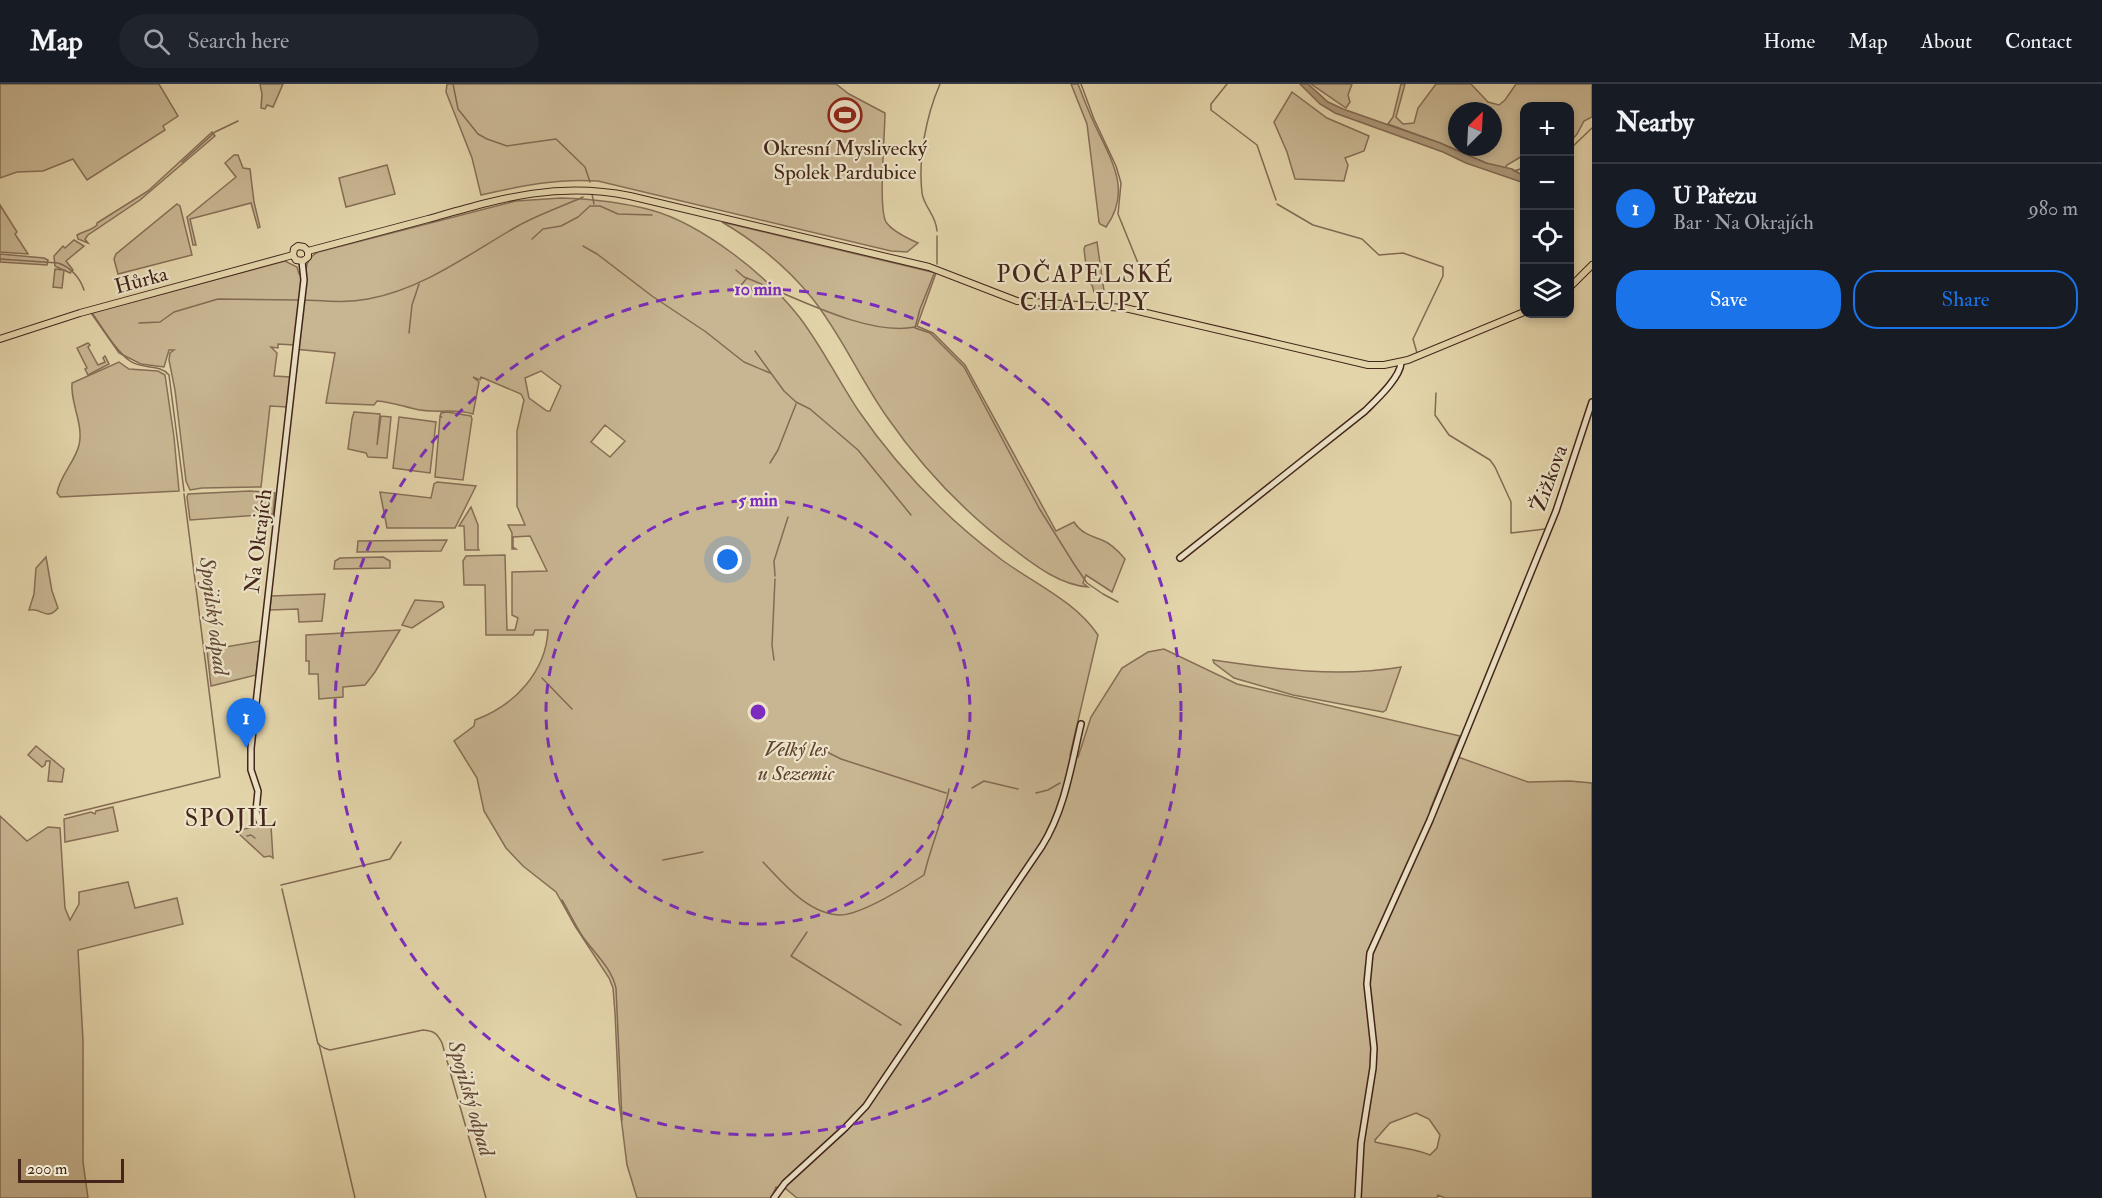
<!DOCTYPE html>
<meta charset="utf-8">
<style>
:root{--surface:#171b24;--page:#20242c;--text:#f1f3f6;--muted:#9ea1a6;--line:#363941;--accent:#1a73e8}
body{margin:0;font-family:"IM FELL Double Pica",serif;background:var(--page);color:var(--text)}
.controls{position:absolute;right:18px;top:18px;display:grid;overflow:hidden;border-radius:12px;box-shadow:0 3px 9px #0003}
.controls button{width:54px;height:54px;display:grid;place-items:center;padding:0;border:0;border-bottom:2px solid var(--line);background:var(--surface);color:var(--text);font:30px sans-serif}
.compass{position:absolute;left:1448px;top:18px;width:54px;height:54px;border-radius:50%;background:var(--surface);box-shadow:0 3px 9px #0003;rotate:24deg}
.scale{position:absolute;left:18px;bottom:15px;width:106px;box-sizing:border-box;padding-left:6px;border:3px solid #43251a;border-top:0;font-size:16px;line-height:21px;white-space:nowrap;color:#43251a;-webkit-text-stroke:4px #ede3c8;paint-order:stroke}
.you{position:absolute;left:728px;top:476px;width:21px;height:21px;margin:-15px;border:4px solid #fff;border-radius:50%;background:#1a73e8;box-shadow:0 0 0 9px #1a73e833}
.badge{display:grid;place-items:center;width:39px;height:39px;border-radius:50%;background:var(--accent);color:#fff;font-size:20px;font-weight:700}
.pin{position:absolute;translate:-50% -50px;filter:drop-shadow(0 2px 3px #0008)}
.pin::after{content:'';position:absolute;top:32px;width:21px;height:18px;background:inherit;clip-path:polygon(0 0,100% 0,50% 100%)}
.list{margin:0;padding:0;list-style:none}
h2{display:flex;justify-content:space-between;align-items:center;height:78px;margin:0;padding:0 24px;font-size:26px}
h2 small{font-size:20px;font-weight:400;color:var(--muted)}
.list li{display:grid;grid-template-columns:39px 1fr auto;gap:18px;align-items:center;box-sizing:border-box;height:90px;padding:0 24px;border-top:2px solid var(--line)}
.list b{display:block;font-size:22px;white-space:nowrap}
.list p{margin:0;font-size:20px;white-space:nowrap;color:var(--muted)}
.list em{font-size:20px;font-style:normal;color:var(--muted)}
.actions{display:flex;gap:12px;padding:18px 24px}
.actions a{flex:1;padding:14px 0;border:2px solid var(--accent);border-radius:24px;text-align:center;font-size:21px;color:var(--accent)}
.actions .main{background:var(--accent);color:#fff}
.icon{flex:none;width:33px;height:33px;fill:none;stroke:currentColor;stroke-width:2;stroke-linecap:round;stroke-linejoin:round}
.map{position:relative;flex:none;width:1592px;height:1114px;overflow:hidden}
header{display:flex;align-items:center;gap:36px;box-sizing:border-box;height:84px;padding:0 30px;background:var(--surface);border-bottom:2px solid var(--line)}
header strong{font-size:28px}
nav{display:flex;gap:33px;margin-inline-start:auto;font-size:21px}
.search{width:420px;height:54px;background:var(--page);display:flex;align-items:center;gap:15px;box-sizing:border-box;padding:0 21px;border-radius:33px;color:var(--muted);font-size:22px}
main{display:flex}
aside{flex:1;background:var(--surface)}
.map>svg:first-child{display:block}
</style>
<header>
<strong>Map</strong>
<div class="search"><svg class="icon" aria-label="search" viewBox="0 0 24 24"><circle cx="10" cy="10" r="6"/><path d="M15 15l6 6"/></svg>Search here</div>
<nav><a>Home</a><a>Map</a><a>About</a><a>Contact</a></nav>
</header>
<main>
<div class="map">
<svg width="1592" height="1114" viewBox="0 0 1592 1114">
<rect width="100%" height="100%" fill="#e3d4aa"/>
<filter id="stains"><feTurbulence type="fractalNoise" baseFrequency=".00333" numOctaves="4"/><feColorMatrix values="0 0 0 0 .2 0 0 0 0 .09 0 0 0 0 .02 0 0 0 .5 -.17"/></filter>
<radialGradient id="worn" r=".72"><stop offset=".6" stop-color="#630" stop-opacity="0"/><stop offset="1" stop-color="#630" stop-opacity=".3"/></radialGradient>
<g fill="#c8b692" stroke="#866e56" stroke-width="1.5" fill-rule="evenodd">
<polygon points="0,0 159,0 178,32 163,42 165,46 87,96 73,75 43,87 17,88 0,94"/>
<polygon points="260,0 283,0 273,23 267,21 265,25 261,24 262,10"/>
<path d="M447 0H836L849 10 885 29C885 50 878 123 886 138 892 147 909 155 918 159L907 168 891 167 598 97C558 94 521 102 481 111L472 74 446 8Z"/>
<path d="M1071 0H1078C1083 13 1088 26 1094 39 1110 74 1133 106 1106 143L1100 140 1099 138 1087 40Z"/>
<polygon points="1311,0 1352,0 1348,11 1350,18 1346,24"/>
<path d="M1401 0H1405L1396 33 1403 40 1414 39 1418 24 1436 0H1471L1488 18 1499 21 1505 16 1516 0H1592V33L1584 37 1577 50 1570 58V22H1524V71L1507 81 1505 85 1486 79 1440 59 1388 40 1393 33ZM1457 27H1493V63H1457Z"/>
<polygon points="1292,8 1327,34 1369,52 1364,67 1345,74 1348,81 1344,97 1295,95 1287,68 1274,38"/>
<path d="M212 48 215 52 140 116 88 151 85 155 88 159 78 155 77 151C84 147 92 146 97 141V139L148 107Z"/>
<polygon points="234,71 238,71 243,84 250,85 254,118 260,143 258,144 251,119 190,135 196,161 193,161 187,133 236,93 225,79"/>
<polygon points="387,81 395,110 346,123 339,94"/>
<path d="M561 114C592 115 621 118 651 126 702 140 768 192 800 234 822 263 838 296 858 326 882 361 910 394 940 423 959 442 981 460 1002 476 1035 500 1075 517 1098 551L1070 671 1078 673 1091 633 1122 584 1148 568 1164 565 1237 600 1460 652 1430 726 1435 729 1458 673 1528 698 1570 697 1592 699V1114H1445L1438 1111 1437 1114H797L786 1105 776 1103 771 1114H637L627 1081 619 1017 615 929 613 904 609 894 575 842 556 808 523 782 506 764 484 727 477 694 454 657 474 642 475 636C514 622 546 588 548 546H535L533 551H486L485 501H464L463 477 466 472 505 471 507 546H515L518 534 512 531V488L547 487 530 452 513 453V463L516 465H512V449L508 441H525L517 422V347L524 316 521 310 481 293 480 296 473 293 479 298 473 330C454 324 434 330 415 325 402 322 391 318 377 317L374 321 326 319 335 269 294 265V261L278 260V264L271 263 277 269 274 292 291 293 287 323 270 322 261 403 202 404 190 406 186 397 175 306 169 276 170 269 174 266H169L164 283 141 280 119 269 91 229 285 177 297 183 299 190 302 191 305 204C306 189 303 176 318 168L516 117ZM541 287 561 302 550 327H547L529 314 525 294ZM605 341 625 357 610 373 591 358ZM1416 1029 1429 1035 1440 1051 1437 1064 1430 1071C1418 1065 1390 1062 1375 1058V1056L1390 1039Z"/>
<polygon points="177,120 180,122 192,171 118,190 114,175 116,170"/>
<polygon points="0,121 17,148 15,150 28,170 0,168"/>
<path d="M722 138 936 189 917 242 933 249 965 281 1056 447 1074 438C1081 449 1091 452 1102 456 1110 459 1120 469 1125 475L1112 508 1086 491 1083 499 1088 503C1061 501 1037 483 1016 467 965 429 923 385 887 333 860 295 841 250 812 214 787 183 756 158 722 138Z"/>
<polygon points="74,156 84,162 66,177 73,186 70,189 64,186 62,204 53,203 55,185 63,186 55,182 54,172 63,162 65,164"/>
<polygon points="1097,158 1104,207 1094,208 1092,201 1088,198 1084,165 1085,162"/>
<polygon points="0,170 44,174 48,176 47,181 0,178"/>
<polygon points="88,259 90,261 88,263 98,281 105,278 103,274 105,272 109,280 88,291 85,285 87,284 77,264"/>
<path d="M119 278 129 285 158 287 165 291 174 353 179 407 60 413 57 409C60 391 75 378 79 361 84 340 70 319 72 299Z"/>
<polygon points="354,328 380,330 377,361 381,332 391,333 387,374 368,373 366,369 348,365 352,335"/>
<polygon points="447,328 471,332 472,335 463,396 435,393 440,333 442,333 440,332 441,329"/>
<polygon points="399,333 436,338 430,389 393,384"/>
<polygon points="437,398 476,402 455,444 387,444 380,408 431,414 434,400"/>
<polygon points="250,407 275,409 273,430 190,436 187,413 188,410"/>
<polygon points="471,423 478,441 478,464 479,466 465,466 464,442 459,442"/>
<polygon points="447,456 441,467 357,468 358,457"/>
<path d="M46 473 52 507 58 524C46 538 42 523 29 526L34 510 36 484Z"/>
<polygon points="383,473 390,477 390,484 334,485 335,477 340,474"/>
<polygon points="325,510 322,537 299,538 298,525 270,526 271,512"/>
<polygon points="415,516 442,518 444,523 412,544 402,541"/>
<polygon points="400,546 375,588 365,601 343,603 343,613 319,615 318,590 309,590 309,577 306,577 306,551"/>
<polygon points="260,557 256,591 211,602 207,566"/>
<path d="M1213 576C1275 585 1338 594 1401 583L1386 626 1383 628 1293 611 1234 594 1214 579Z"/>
<polygon points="36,662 64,685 62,698 48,697 50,677 46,677 45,681 42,683 28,671"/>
<polygon points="113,723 118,747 65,758 64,735 91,728 95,730 96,727"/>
<polygon points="0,732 27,757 48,743 60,744 65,824 70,836 79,820 79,808 128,798 135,824 177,814 183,840 78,866 83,957 83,1078 88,1114 0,1114"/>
<polygon points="267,740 271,742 273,774 270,772 264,773 238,749 235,750 235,747"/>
</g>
<polygon fill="#ad9879" stroke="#836a53" stroke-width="1.5" points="1300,0 1308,0 1328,18 1343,25 1440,59 1486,79 1512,85 1524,92 1524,99 1466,79 1443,68 1335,29 1320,20"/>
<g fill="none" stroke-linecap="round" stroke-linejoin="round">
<g stroke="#836a53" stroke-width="1.5">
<polyline points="453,0 458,25 478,50 487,55 507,62 556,55 585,83 590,98"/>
<polyline points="1081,0 1094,35 1116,82 1121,99 1118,130 1140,184 1149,198"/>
<polyline points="1227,0 1211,20 1211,26 1257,61 1276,116"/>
<polyline points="1570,65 1592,44"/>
<polyline points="182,78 215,48 238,37"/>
<polyline points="1514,87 1524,84"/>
<polyline points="592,110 594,120"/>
<polyline points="1277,120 1313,141 1362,155 1379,171 1403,169 1443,183 1443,192 1413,255 1417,269"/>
<path d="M937 147C936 131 924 123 922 109 918 74 926 32 940 0"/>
<polyline points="937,152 937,180"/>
<polyline points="532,155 543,145 561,142 578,133 590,122 600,122 618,130 652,131"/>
<polyline points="583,162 597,170 652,212 706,248 735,271 744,278 770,289"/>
<path d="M0 175 58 179C71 183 80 194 84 206"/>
<path d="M736 186 744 193C789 210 867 253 915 243"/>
<polyline points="934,190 920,225 915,244 930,249 964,283 1039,424 1074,480 1087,499 1103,510 1118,518"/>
<polyline points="738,205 747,194"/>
<path d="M304 216C327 217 346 219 368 215 423 205 469 170 516 143 537 131 561 123 583 113"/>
<path d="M92 229C102 243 116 267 130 277 142 286 159 279 169 291L184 407"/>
<polyline points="139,239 160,238 174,228 218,215 299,216"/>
<polyline points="409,249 412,221 419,200"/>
<polyline points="755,267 784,307 796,318 810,325 858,366 911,431"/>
<polyline points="1436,309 1435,331 1449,351 1490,376 1495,383 1511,418 1511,449 1545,445"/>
<polyline points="770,379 778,366 796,320"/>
<polyline points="775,492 774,477 788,433"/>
<polyline points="774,576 772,561 775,495"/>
<polyline points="542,594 572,625"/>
<polyline points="817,663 841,675 946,709"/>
<polyline points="972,704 984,697 1018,705"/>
<polyline points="1036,709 1048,706 1060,699"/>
<polyline points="65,731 220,693 184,410"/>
<polyline points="247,752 251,751 255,754"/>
<polyline points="663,776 703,768"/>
<path d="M763 778C783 799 809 831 841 831 862 830 906 803 924 791 931 762 943 735 949 705"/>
<polyline points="281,801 390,775 401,758"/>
<path d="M282 805 318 960 324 964 330 966 423 946C434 947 437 949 442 959L486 1114"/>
<path d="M562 816C569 828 575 841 583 853 595 870 611 883 616 904L622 1036"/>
<polyline points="807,848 791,872 901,941"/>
<polyline points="319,960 355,1114"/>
</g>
<g stroke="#43251a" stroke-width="8">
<g id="secondary">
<path d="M1180 474 1365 327C1376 316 1400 294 1401 279"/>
<polyline points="260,740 256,727 258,707 251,686 251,664 297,256 304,196 302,177"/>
<path d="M774 1114 785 1099 845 1044 866 1022 1042 762C1065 725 1071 682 1081 640"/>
<polyline points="1358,1114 1361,1059 1373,984 1374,964 1367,900 1370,869 1430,736 1556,427 1592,318"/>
</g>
</g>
<g stroke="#43251a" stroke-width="8">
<g id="primary">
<path d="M308 167C348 156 388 146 428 135 499 115 556 97 630 112L929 183 1017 217 1125 224 1368 281H1384L1408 276 1524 228"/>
<polyline points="293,171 296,176 303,177 308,173 308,167"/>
<polyline points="293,171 294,165 298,162 304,163 308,167"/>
<polyline points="1570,203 1592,181"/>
<polyline points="0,255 80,229 293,171"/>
</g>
</g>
<use href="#secondary" stroke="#ede3c8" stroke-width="5"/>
<use href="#primary" stroke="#e3d4aa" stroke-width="6"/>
</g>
<g fill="none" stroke="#7b2cbf" stroke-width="3" stroke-dasharray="10 8">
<circle cx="758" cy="628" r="212"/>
<circle cx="758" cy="628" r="423"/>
</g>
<defs>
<g id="stadium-ring" transform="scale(1.725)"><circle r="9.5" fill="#ede3c8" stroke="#8f2418" stroke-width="1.5"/><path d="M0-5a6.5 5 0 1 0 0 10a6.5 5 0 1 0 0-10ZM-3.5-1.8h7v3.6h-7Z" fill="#8f2418"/></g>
</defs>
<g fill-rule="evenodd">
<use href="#stadium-ring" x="845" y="31"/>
</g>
<g text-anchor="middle" stroke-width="4.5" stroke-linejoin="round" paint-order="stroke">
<g font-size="21" fill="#43251a" stroke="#ede3c8">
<text x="845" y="71">Okresní Myslivecký<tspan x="845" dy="24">Spolek Pardubice</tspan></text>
</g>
<g font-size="21" fill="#43251a" stroke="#ede3c8">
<text transform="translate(141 196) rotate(-15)" y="7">Hůrka</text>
<text transform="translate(1549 394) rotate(-70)" y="7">Žižkova</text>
<text transform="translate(258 457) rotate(-83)" y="7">Na Okrajích</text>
</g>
<g font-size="21" font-style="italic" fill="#5e4232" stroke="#ede3c8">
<text x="796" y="672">Velký les<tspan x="796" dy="24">u Sezemic</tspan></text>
</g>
<g font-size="22" font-style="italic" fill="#634836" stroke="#ede3c8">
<text transform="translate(215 532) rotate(83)" y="8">Spojilský odpad</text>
<text transform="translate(472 1014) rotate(74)" y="8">Spojilský odpad</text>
</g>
<g font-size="24" letter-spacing="1.5" fill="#43251a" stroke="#ede3c8">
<text x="1085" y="198">POČAPELSKÉ<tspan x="1085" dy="28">CHALUPY</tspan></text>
<text x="231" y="742">SPOJIL</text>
</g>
</g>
<circle cx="758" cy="628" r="9" fill="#7b2cbf" stroke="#ede3c8" stroke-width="3"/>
<g font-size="18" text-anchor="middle" font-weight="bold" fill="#7b2cbf" stroke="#ede3c8" stroke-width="4.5" stroke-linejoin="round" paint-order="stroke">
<text x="758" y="211">10 min</text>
<text x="758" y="422">5 min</text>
</g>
<rect width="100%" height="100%" filter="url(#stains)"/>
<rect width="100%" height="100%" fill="url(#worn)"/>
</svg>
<div class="controls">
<button>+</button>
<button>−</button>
<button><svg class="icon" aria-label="locate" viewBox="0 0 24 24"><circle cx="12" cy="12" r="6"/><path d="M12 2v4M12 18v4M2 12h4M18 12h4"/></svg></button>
<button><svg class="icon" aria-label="layers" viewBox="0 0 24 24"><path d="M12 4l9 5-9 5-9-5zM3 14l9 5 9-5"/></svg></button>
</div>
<svg class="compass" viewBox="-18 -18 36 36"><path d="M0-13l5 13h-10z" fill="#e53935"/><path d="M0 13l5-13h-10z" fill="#9ea1a6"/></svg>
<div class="scale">200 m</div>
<div class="you"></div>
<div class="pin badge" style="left:246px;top:664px">1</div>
</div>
<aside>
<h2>Nearby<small></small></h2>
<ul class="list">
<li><span class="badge">1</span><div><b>U Pařezu</b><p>Bar · Na Okrajích</p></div><em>980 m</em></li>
</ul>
<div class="actions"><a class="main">Save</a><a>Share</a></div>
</aside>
</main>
